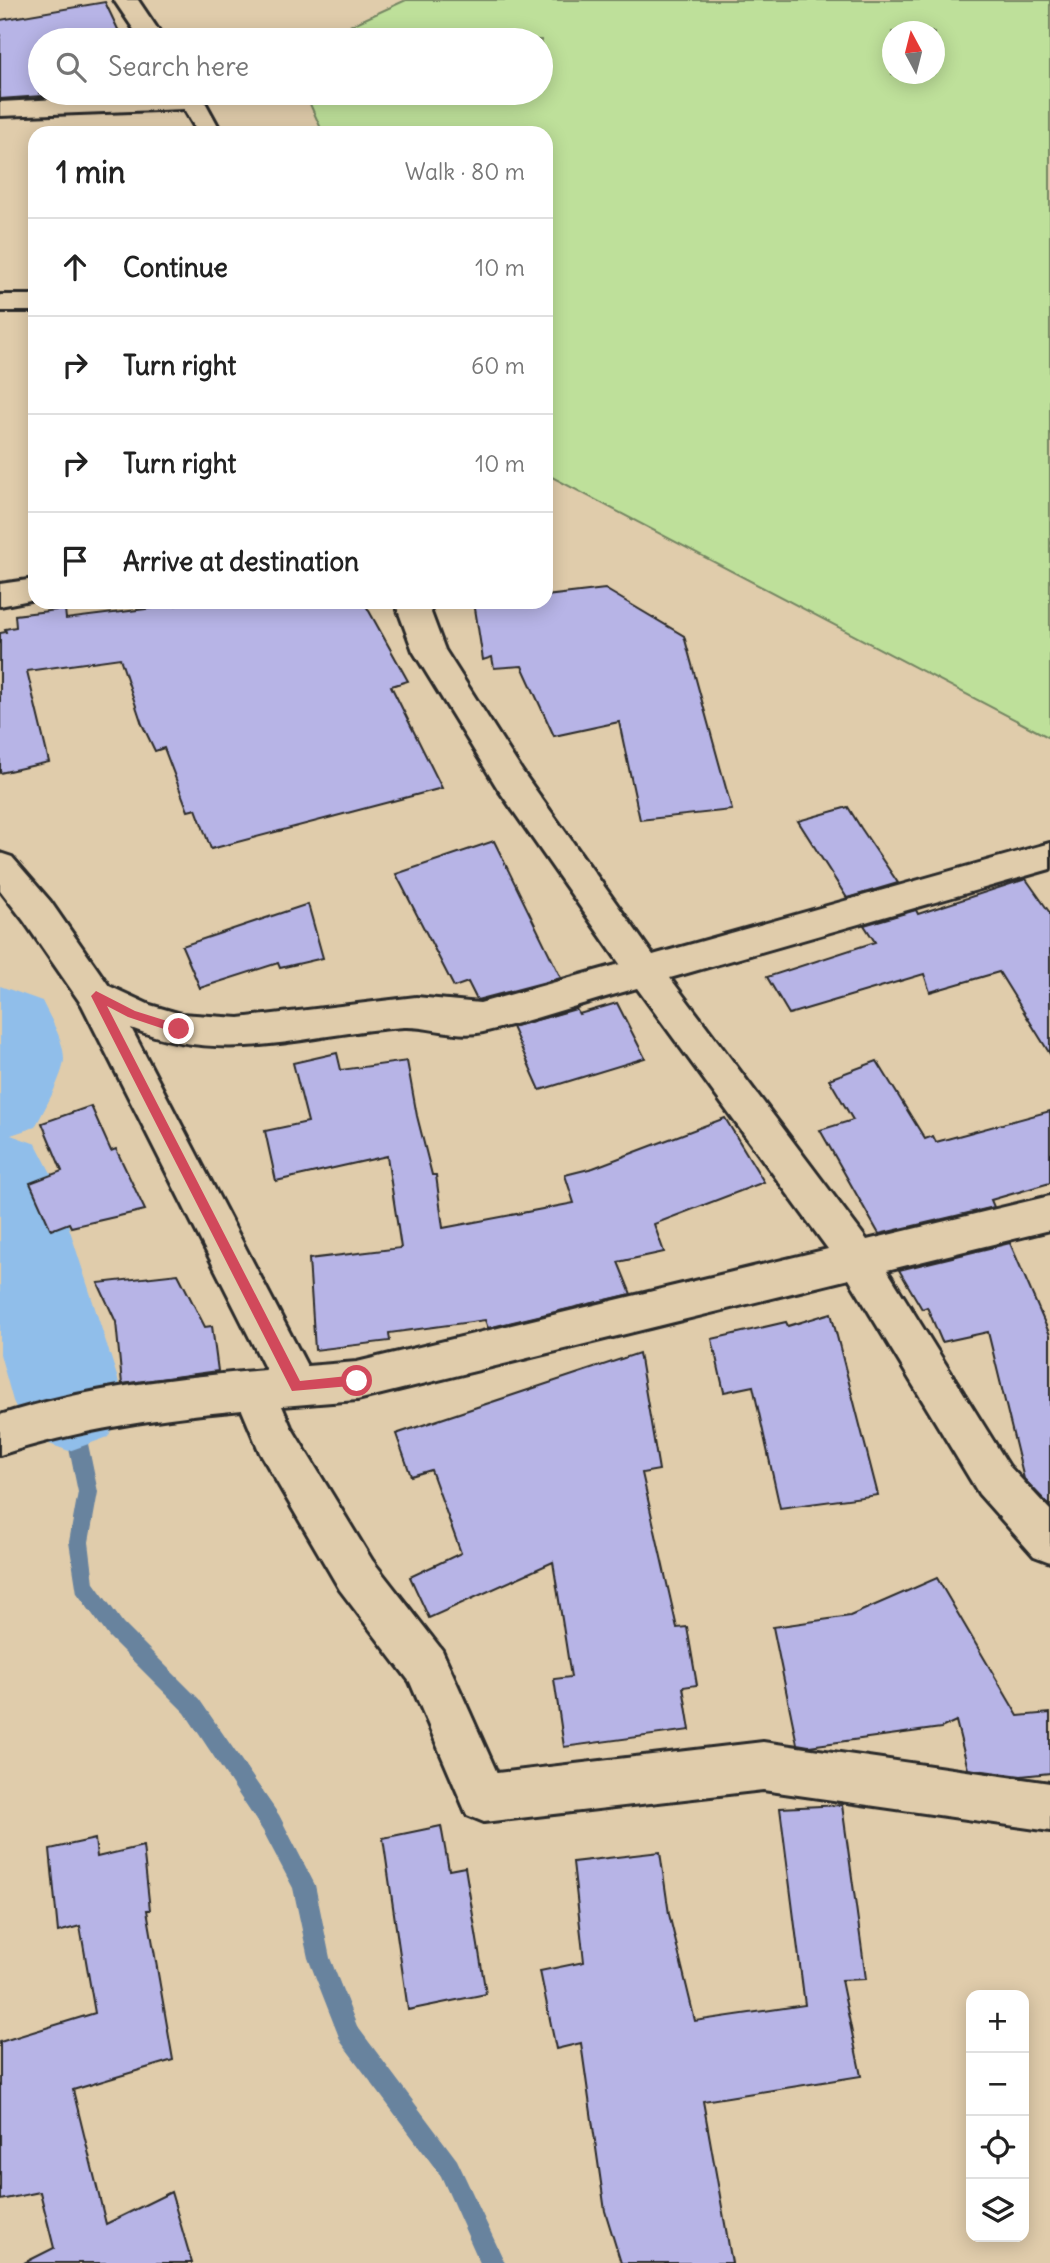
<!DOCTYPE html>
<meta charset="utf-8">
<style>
:root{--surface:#fff;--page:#f6f6f6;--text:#222;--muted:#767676;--line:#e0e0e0}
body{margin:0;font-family:Delius,sans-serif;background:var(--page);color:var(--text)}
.controls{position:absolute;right:21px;bottom:21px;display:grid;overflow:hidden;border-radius:14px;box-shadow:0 4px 18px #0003}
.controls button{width:63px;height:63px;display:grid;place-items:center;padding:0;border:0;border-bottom:2px solid var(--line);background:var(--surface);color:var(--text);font:35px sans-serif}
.compass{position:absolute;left:882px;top:21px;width:63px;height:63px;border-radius:50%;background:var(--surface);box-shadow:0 4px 18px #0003;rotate:353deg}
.stop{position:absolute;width:21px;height:21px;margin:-16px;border:5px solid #d1495b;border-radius:50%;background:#fff}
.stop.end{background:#d1495b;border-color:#fff;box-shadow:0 2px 7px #0008}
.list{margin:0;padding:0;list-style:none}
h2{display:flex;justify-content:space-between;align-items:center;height:91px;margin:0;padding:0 28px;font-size:30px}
h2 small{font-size:23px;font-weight:400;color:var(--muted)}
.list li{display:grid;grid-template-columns:46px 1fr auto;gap:21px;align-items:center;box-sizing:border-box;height:98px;padding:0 28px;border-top:2px solid var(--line)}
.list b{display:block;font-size:26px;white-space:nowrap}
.list em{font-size:23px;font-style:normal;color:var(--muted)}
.icon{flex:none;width:38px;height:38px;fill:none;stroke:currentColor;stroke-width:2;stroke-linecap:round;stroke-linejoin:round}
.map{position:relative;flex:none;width:1050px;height:2263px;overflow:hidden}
.search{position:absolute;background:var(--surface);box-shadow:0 4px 18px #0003;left:28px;top:28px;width:525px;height:77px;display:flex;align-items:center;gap:18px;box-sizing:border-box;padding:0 24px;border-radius:38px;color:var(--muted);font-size:26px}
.panel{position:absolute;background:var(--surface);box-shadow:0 4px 18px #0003;left:28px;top:126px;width:525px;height:483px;border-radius:21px}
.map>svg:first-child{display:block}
</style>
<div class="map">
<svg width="1050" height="2263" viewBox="0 0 1050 2263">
<rect width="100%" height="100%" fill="#e0ccab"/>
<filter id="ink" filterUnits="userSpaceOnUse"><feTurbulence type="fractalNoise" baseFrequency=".0143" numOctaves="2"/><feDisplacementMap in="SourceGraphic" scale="14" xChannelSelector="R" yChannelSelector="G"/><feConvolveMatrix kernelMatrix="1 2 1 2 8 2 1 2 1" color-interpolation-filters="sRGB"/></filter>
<g filter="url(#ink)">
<path fill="#bee09a" stroke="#748662" stroke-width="2" fill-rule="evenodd" d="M406 0H1050V738L546 474V133H323L305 93H541V40H319ZM892 32H934V74H892Z"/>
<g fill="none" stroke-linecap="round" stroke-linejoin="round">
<polygon fill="#68839e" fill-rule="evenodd" points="76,1425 83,1428 86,1434 98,1492 89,1542 94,1583 123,1623 199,1699 279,1815 315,1885 330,1958 357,2026 457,2160 505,2263 480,2263 441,2176 341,2042 308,1958 293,1888 263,1831 185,1713 109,1637 77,1593 69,1542 78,1492 66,1434 69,1428"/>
<path fill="#90beea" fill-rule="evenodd" d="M0 986 42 1001C50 1018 64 1040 64 1059 64 1074 43 1113 35 1127L11 1135 36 1144 52 1175 125 1401 108 1437 69 1451 30 1437 13 1401 0 1354Z"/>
</g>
<g fill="#b7b4e6" stroke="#2b2b2b" stroke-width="2">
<polygon points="105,2 123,40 40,40 40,93 84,93 0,99 0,20"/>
<polygon points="605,589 684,636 732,810 640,820 619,722 554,736 522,666 494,668 492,657 483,660 474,602 546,602 546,596"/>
<polygon points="177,602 364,602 408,681 391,686 442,788 211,849 196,809 188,811 164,748 155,751 142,724 120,658 27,671 49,762 0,773 0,633 6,632 5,629 16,627 15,615 65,609 66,619 177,605"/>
<polygon points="848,807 861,828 898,883 847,898 798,821"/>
<polygon points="494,841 561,978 477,1000 468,982 454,987 396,874"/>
<polygon points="1026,879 1050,913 1050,1054 999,972 930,992 924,974 789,1014 767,977 875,942 864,925 916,910 918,914"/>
<polygon points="308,904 323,958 280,968 278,963 200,988 182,946"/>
<polygon points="617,1003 645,1058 540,1090 512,1027 576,1009 579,1014"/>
<polygon points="337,1053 341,1070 407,1061 417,1116 432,1175 436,1175 443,1228 574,1203 565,1175 593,1168 725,1118 764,1182 654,1224 664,1252 618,1262 631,1294 488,1328 485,1320 389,1333 390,1341 315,1350 309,1259 401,1248 387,1156 276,1181 265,1131 308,1122 293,1063"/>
<polygon points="877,1061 925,1139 933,1136 936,1142 1050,1111 1050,1183 991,1200 994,1207 879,1234 820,1130 853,1120 829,1079"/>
<polygon points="91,1106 111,1151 116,1149 145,1210 71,1227 69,1223 51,1230 30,1183 62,1171 42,1123"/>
<polygon points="1010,1243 1050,1335 1050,1506 1024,1479 988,1332 942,1342 927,1307 922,1309 899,1270"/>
<polygon points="178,1274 205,1327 212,1326 218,1371 122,1384 116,1322 98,1283"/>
<polygon points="831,1313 878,1495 780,1508 753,1386 724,1392 712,1339 786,1322 788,1326"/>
<polygon points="639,1353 659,1470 642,1473 677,1628 687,1627 697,1685 683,1687 690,1730 564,1747 554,1679 571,1677 553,1562 429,1618 410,1577 461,1553 431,1470 411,1476 396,1434"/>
<polygon points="937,1578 1018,1716 1050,1713 1050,1773 1021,1776 968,1769 956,1721 941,1728 809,1746 797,1744 773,1627 850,1616"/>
<polygon points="842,1805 866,1979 841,1980 861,2076 703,2101 732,2263 621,2263 605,2211 581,2043 556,2049 540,1971 584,1962 573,1862 660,1852 669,1914 695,2021 805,2005 780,1808"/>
<polygon points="441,1826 449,1870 465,1867 486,1994 408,2010 383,1838"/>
<polygon points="95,1839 97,1857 143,1846 150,1910 147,1910 173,2060 73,2090 106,2224 171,2192 192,2263 24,2263 54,2248 40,2192 0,2200 0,2042 95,2013 80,1926 58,1932 50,1849"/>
</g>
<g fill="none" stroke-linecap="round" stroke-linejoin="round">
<g stroke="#2b2b2b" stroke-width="6">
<g id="minor">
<polygon points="114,0 138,0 165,40 141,40"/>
<polygon points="176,93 200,93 222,133 198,133 184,109 0,116 0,102"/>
<rect x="0" y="295" width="35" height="16"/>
<polygon points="35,579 35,599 0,606 0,584"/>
<path d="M395 602H427L445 650 522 771 653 955 1050 843V869L670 978 867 1240 1050 1196V1230L887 1270 1009 1466 1050 1510V1562L1034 1556 979 1494 849 1279 357 1400 282 1406 291 1427 372 1560 442 1650 497 1773 763 1742 1050 1783V1831L763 1790 484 1822 467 1815 410 1682 340 1590 260 1453 242 1410C164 1417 74 1430 0 1455V1415C84 1388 178 1377 266 1370L82 1005 24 921 0 890V853L12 857 50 901 109 986 150 1005 181 1014 239 1018 416 997 480 1003 620 964 498 789 413 651ZM637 988 828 1249 357 1362 307 1366 131 1028C230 1067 305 1033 404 1027 429 1026 458 1038 483 1032 535 1020 586 1002 637 988Z"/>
</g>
</g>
<use href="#minor" fill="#e0ccab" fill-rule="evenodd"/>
</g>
</g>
<polygon fill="#d1495b" points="96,991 135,1011 183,1026 183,1032 179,1034 128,1017 107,1006 300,1381 357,1375 362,1377 362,1385 292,1391 91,996"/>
</svg>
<div class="controls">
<button>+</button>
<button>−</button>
<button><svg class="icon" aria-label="locate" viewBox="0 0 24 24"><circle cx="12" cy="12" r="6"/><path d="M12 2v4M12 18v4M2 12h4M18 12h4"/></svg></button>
<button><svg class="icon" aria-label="layers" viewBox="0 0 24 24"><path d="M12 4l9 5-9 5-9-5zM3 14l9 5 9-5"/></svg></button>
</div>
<svg class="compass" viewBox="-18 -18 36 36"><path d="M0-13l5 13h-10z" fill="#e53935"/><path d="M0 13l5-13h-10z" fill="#767676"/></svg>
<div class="stop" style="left:357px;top:1381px"></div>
<div class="stop end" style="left:179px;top:1029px"></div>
<div class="search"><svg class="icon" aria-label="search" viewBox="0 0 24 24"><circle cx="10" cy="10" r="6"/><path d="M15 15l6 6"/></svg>Search here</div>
<section class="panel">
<h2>1 min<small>Walk · 80 m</small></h2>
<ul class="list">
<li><svg class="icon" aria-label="ahead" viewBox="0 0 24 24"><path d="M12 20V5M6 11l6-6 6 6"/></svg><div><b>Continue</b></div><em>10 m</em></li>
<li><svg class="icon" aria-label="right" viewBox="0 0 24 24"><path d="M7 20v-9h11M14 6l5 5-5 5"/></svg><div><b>Turn right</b></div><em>60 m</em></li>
<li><svg class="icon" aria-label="right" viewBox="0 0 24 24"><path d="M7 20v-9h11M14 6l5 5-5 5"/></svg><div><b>Turn right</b></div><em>10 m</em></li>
<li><svg class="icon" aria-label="arrive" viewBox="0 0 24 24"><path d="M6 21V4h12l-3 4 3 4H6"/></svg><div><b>Arrive at destination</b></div></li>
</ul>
</section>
</div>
